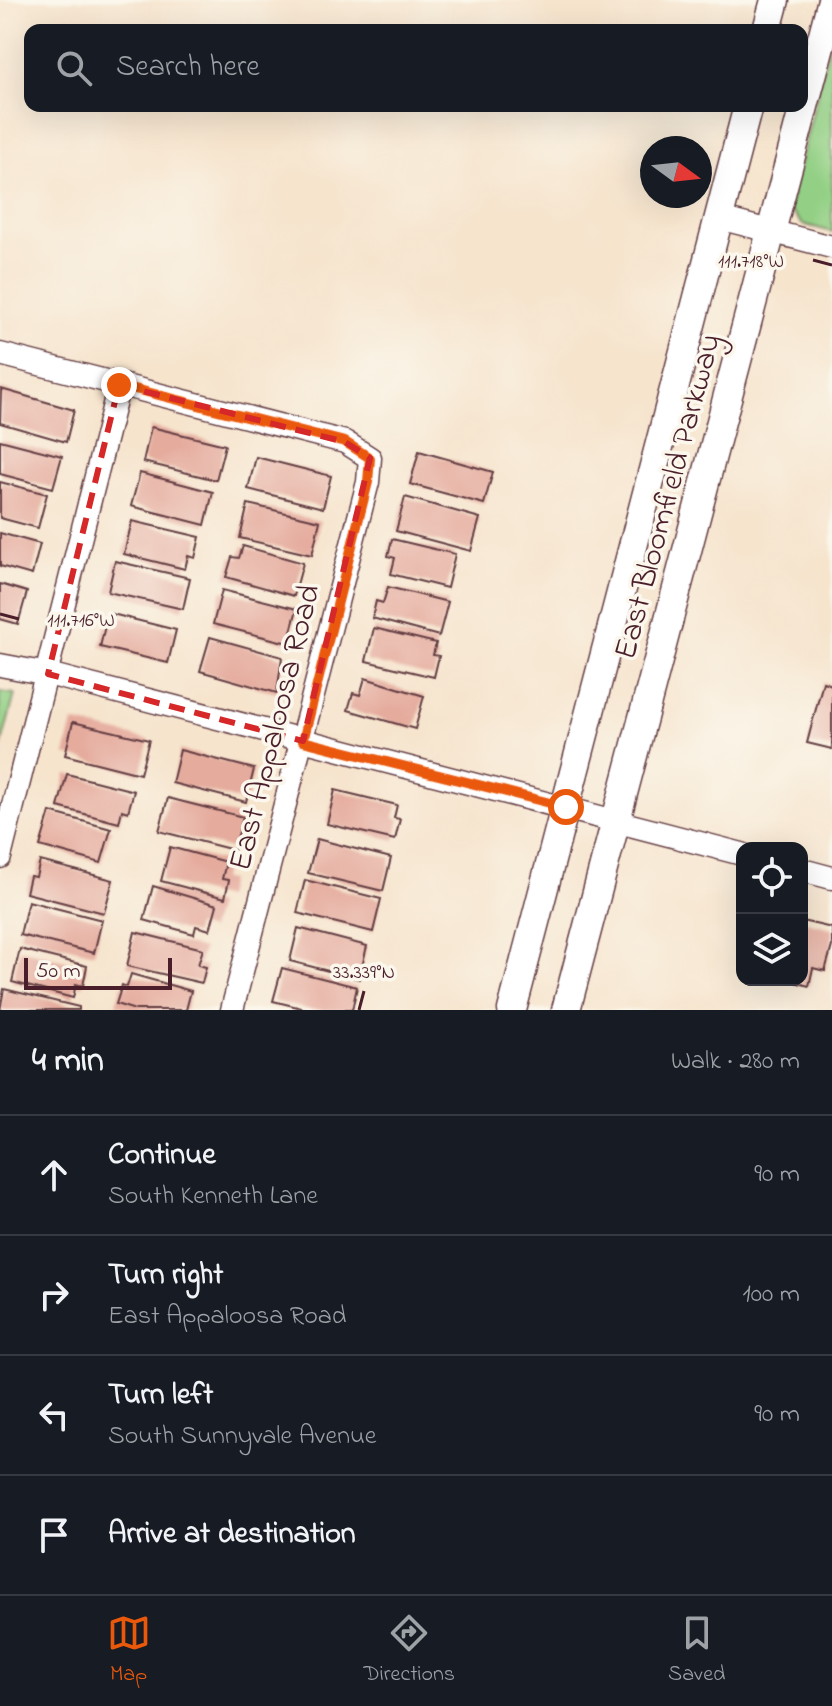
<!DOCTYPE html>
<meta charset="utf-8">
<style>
:root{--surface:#171b24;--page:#242831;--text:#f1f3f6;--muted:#9ea1a6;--line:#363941;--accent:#ea580c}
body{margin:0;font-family:"Indie Flower",sans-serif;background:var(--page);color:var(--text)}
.controls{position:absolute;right:24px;bottom:24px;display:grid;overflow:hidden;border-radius:16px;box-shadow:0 8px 32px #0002}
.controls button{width:72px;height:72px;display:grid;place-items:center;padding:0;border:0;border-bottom:2px solid var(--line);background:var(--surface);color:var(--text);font:40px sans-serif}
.compass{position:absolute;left:640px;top:136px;width:72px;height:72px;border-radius:50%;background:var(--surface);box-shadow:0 8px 32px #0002;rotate:105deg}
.scale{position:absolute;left:24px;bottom:20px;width:148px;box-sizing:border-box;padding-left:8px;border:4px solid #4a1f2b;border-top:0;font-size:22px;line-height:28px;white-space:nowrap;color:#4a1f2b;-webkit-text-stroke:6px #fbf7ec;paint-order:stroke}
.stop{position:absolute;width:24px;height:24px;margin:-18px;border:6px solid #ea580c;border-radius:50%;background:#fff}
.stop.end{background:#ea580c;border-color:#fff;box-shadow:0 2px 8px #0008}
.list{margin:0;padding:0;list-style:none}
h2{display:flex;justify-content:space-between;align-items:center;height:104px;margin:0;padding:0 32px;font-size:34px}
h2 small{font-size:26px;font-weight:400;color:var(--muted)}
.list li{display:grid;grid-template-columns:52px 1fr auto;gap:24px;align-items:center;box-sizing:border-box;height:120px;padding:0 32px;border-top:2px solid var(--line)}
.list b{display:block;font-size:30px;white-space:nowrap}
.list p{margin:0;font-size:26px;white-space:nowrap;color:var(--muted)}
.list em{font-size:26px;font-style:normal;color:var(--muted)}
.icon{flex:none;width:44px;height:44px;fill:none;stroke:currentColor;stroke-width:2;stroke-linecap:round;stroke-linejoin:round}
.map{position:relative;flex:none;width:832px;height:1010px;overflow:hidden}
.search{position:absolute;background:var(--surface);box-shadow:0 8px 32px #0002;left:24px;right:24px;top:24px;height:88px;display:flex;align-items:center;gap:20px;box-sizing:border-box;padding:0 28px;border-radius:16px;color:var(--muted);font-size:30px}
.sheet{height:584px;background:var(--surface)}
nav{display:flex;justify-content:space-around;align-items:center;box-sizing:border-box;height:112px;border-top:2px solid var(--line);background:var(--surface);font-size:22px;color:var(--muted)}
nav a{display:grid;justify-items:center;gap:4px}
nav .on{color:var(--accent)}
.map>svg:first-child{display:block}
</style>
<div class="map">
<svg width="832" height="1010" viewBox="0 0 832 1010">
<rect width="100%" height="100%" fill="#fbf7ec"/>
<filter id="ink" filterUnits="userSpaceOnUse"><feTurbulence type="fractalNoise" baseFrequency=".0125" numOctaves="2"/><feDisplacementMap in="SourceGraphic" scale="16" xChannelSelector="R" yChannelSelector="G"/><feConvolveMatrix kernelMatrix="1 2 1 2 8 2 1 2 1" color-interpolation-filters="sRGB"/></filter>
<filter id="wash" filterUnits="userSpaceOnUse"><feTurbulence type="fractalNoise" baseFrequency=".006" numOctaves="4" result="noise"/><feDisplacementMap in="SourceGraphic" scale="32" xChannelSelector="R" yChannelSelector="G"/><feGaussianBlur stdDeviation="1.8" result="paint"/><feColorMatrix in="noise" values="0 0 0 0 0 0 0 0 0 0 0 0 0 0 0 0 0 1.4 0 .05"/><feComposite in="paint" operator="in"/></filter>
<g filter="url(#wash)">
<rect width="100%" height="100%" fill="#f6e4cd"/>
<g fill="#93d085" stroke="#6e7858" stroke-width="2">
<polygon points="832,34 832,232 802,224 789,208"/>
<polygon points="0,692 15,694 0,751"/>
</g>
<g id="blocks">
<g fill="#e5ac9e">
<polygon points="1,389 74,410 66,442 0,423"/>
<polygon points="151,427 225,445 216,480 143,462"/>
<polygon points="0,440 62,456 53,488 0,474"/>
<polygon points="419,451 493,472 484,504 410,484"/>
<polygon points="256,457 331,476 323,508 248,489"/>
<polygon points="140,473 213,492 205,525 131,506"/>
<polygon points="0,482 47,494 38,528 0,518"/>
<polygon points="405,497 480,518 471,551 396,531"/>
<polygon points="248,504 320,521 312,555 240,538"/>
<polygon points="132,521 200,537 195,558 188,556 185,569 124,554"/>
<polygon points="0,533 40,544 32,575 0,566"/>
<polygon points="392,539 455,554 447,588 391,574 395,558 388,556"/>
<polygon points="243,546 303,563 294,596 226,577 232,557 239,558"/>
<polygon points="115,561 190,578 183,609 108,592"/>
<polygon points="0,584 27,592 18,624 0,619"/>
<polygon points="388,587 448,602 439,636 372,618 376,601 383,603"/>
<polygon points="222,590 297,609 288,643 213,624"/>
<polygon points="108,613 176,630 168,663 100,647"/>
<polygon points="374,628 436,643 433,655 439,656 434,677 366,661"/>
<polygon points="210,637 282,657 277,693 200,671"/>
<polygon points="365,678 424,696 415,729 348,710 353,693 360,695"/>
<polygon points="823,682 832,685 832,749 807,743"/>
<polygon points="73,722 149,740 140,774 65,755"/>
<polygon points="180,750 254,769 246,802 172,783"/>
<polygon points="67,774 134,791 128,812 122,810 119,823 58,807"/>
<polygon points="335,790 397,805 394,818 400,819 395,840 327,824"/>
<polygon points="168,798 243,817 234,850 159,831"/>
<polygon points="50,812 111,829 101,863 40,846"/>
<polygon points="317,839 391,858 383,891 308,873"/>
<polygon points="170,847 226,862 222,879 229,880 225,898 161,881"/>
<polygon points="40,861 113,880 104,913 26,893 30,876 36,877"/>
<polygon points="305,880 381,899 373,932 297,913"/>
<polygon points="153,886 217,905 210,930 196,926 194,934 144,920"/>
<polygon points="28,901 102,920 94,953 20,935"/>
<polygon points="802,921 832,928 832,946 825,971 813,968 809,986 791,981 802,980"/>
<polygon points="298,928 367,946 359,979 290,961"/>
<polygon points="135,932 203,949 198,965 206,967 202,983 127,966"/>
<polygon points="20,949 87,966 83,986 76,984 73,998 12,982"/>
<polygon points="282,968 357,987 352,1010 310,1010 273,1001"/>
<polygon points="131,974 191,991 186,1010 135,1010 116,1004 122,985 127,987"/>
<polygon points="4,989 79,1007 79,1010 0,1010"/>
</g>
</g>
</g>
<g filter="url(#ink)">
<use href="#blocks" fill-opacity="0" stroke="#643d43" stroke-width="2"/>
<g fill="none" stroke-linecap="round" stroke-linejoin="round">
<g stroke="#643d43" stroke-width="25">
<g id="minor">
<polyline points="719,218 832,247"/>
<polyline points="0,354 345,442 370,458 368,482 232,1010"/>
<polyline points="0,665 48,674 742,854"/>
<polyline points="0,857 119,385"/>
<polyline points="802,870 832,878"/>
</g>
</g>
<g stroke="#643d43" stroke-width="31">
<g id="tertiary">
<polyline points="767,30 775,0"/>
<polyline points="512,1010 748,106"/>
<polyline points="566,1010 832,0"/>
</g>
</g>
<use href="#minor" stroke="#fff" stroke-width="22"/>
<use href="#tertiary" stroke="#fff" stroke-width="28"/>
</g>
</g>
<g fill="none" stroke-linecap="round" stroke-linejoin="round" filter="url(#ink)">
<polyline stroke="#ea580c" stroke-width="10" points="119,385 345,442 370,458 368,482 303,741 566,807"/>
</g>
<path fill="none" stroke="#d62828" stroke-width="6" stroke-dasharray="16 10" stroke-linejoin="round" d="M119 385 345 442 370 458 303 741 48 674Z"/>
<path fill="none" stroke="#4a1f2b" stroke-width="3" d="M813 260 832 265M0 614 19 619M359 1010 364 991"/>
<g text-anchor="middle" stroke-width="7" stroke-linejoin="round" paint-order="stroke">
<g font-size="32" fill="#4a1f2b" stroke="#fbf7ec">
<text transform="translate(666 496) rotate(-75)" y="11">East Bloomfield Parkway</text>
<text transform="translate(273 727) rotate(-76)" y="11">East Appaloosa Road</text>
</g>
</g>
<g font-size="20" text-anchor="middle" fill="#4a1f2b" stroke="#fbf7ec" stroke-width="7" stroke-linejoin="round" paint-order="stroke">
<text x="751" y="267">111.718°W</text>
<text x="81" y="626">111.716°W</text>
<text x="364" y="978">33.339°N</text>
</g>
</svg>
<div class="controls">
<button><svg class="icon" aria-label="locate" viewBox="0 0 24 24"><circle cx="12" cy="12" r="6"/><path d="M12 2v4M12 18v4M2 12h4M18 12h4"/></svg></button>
<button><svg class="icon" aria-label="layers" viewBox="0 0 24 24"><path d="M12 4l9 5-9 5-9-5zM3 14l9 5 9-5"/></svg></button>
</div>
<svg class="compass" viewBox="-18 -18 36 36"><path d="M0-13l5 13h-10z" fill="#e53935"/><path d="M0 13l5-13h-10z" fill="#9ea1a6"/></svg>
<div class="scale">50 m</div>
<div class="stop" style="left:566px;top:807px"></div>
<div class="stop end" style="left:119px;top:385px"></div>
<div class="search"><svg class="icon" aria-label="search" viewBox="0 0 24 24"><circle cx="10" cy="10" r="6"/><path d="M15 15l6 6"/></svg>Search here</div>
</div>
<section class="sheet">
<h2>4 min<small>Walk · 280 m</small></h2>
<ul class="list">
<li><svg class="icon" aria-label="ahead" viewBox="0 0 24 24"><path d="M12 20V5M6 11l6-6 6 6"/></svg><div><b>Continue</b><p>South Kenneth Lane</p></div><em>90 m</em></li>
<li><svg class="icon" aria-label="right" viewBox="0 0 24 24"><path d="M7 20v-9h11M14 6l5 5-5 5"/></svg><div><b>Turn right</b><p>East Appaloosa Road</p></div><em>100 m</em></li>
<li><svg class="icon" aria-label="left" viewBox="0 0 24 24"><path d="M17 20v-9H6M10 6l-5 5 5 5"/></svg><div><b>Turn left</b><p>South Sunnyvale Avenue</p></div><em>90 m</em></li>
<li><svg class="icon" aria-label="arrive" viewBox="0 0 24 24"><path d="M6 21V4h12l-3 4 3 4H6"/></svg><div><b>Arrive at destination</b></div></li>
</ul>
</section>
<nav>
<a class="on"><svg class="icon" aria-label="map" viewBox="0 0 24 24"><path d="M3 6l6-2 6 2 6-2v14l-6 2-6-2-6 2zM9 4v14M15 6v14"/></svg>Map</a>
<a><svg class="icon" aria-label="directions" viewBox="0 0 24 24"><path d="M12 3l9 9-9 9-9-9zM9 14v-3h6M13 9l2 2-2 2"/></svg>Directions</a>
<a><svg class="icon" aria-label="saved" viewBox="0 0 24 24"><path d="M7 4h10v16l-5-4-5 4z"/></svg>Saved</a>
</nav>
